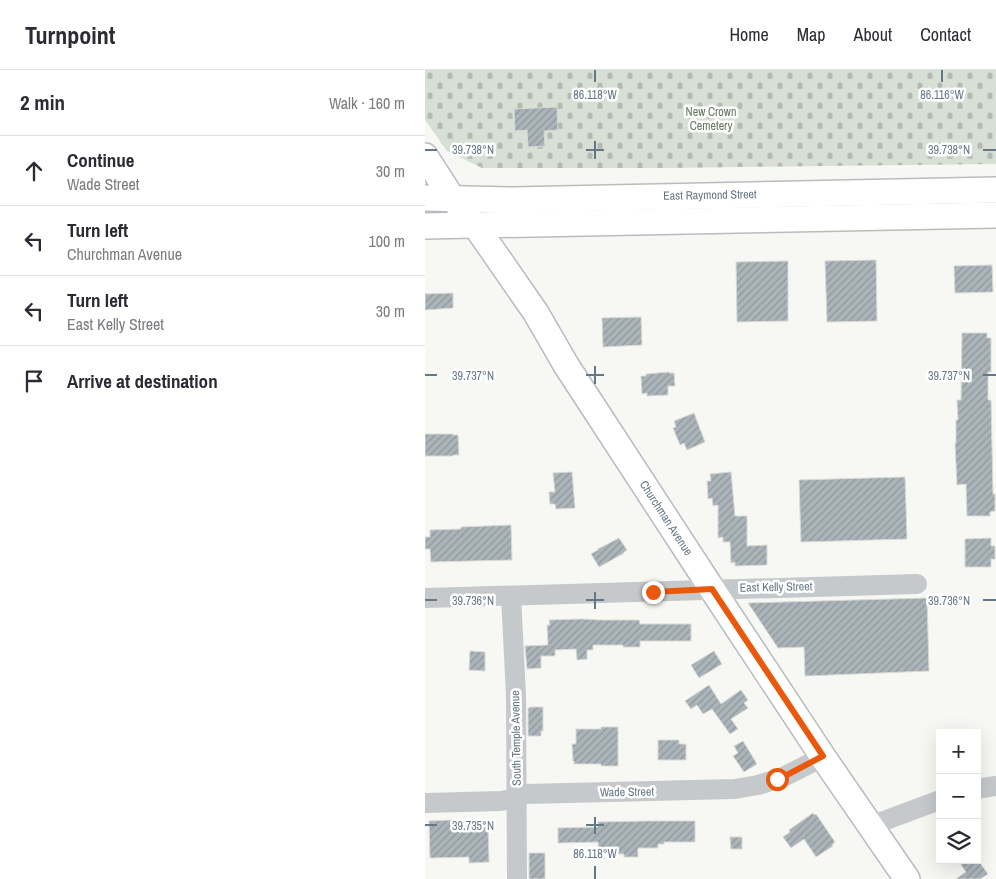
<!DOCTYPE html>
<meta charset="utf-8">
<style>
:root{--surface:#fff;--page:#f2f2f3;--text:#2b2b33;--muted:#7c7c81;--line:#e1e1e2}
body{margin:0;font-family:"Archivo Narrow",sans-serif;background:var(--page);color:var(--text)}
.controls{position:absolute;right:15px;bottom:15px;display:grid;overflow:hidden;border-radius:0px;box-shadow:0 5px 20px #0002}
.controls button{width:45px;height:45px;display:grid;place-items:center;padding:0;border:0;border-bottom:1px solid var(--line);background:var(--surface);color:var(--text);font:25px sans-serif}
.stop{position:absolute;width:15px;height:15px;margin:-11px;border:4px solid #ea580c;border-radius:50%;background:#fff}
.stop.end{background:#ea580c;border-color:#fff;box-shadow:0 1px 5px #0008}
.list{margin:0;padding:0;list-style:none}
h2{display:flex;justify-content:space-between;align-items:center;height:65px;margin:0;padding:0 20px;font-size:21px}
h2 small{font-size:16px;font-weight:400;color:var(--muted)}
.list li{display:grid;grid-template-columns:32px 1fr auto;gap:15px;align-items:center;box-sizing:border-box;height:70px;padding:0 20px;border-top:1px solid var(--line)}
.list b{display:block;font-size:19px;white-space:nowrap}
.list p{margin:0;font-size:16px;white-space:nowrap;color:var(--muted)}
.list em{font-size:16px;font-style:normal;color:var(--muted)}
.icon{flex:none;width:28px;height:28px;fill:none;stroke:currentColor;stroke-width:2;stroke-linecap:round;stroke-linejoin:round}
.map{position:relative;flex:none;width:571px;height:809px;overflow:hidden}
header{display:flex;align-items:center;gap:30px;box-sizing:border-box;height:70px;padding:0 25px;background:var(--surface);border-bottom:1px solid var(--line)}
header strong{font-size:24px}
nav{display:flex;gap:28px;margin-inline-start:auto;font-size:18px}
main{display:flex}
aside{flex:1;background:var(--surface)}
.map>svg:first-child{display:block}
</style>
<header>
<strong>Turnpoint</strong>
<nav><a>Home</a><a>Map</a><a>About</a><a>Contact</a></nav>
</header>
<main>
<aside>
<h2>2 min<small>Walk · 160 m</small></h2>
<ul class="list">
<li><svg class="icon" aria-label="ahead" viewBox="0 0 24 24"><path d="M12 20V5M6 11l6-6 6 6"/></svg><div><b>Continue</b><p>Wade Street</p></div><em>30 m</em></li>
<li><svg class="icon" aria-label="left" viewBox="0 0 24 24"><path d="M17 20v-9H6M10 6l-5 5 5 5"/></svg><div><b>Turn left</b><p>Churchman Avenue</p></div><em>100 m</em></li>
<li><svg class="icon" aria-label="left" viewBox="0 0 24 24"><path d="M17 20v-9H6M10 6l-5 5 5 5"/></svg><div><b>Turn left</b><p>East Kelly Street</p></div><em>30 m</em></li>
<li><svg class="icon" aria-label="arrive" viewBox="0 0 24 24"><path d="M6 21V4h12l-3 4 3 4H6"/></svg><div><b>Arrive at destination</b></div></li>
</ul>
</aside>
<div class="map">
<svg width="571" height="809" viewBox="0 0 571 809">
<defs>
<pattern id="cemetery-stones" width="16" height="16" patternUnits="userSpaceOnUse" patternTransform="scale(1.25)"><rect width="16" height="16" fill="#d8dfd5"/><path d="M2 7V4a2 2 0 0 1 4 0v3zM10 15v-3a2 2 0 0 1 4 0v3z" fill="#b3bab2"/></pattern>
<pattern id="building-hatch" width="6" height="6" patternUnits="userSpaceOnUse" patternTransform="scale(1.25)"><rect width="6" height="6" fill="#abb4b9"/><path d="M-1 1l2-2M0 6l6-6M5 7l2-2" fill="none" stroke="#8f979c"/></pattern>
</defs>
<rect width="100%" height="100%" fill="#f7f7f4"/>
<polygon fill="url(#cemetery-stones)" points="0,0 571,0 571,94 244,98 57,98 22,81 0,50"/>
<g fill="url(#building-hatch)" stroke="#d9d9d6">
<polygon points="132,37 133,60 119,61 120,76 103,77 102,60 90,61 89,39"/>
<polygon points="451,190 452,251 402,252 400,191"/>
<polygon points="363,191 363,251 312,252 311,192"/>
<polygon points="567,195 568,222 530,223 529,196"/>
<polygon points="28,223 28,238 0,240 0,224"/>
<polygon points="216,247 217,275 178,277 177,248"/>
<polygon points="537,263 562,263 562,268 566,268 566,302 563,302 563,330 566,330 568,424 570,424 570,441 565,442 565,446 542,446 541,414 532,415 530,373 531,373 531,350 533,350 532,330 536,330"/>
<polygon points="244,302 244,303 249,303 250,316 243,316 243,325 222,326 222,323 217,324 216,306 221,306 221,304"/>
<polygon points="269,343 280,372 262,380 259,373 255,375 248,358 251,357 249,351"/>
<polygon points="0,364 28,364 28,365 33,365 34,385 28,385 28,386 0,386"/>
<polygon points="147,402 150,438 131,439 130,434 125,434 124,422 130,422 128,403"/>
<polygon points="306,402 310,446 322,446 322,476 342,475 342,495 310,496 310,492 306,493 305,472 298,472 298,467 293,468 293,435 288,436 287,428 283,429 282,411 286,411 285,404"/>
<polygon points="480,407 482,469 376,472 374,410"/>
<polygon points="86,455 87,490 6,492 5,479 0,479 0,467 5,467 5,460 36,459 36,457"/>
<polygon points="194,468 202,480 199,482 199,483 174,497 166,484 173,480 173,479"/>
<polygon points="566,468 566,476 570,476 570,489 566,489 566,497 540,497 540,469"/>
<polygon points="502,528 504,601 380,606 379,577 353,578 323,533"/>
<polygon points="157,549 174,550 214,550 215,554 266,554 266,571 215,571 215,577 198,577 198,575 168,575 168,580 162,580 162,589 152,590 151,579 130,580 130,586 116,586 116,598 102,599 100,576 123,575 122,555 125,555 124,550"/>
<polygon points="45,581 60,582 60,601 44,600"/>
<polygon points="289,581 297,594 274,608 266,595"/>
<polygon points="284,615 296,634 316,620 323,630 319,633 323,638 306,649 313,659 305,664 287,639 278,644 272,635 266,639 260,631"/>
<polygon points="105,637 118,637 118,661 116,661 116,666 103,666 103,638 105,638"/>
<polygon points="176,657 193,657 193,696 176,696 176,694 149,694 149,691 148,691 147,674 151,674 151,659 176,659"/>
<polygon points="233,670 254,670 254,674 261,674 261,690 233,690"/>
<polygon points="318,671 332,694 319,702 308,686 313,683 309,676"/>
<polygon points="388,743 389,745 391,744 410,772 407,775 408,776 391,787 379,769 366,778 358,767 365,762 364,760"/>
<polygon points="26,750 27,755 50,754 50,752 63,752 64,792 44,793 44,787 5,788 4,751"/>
<polygon points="223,751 270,751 270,772 239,772 239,774 233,774 233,778 213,778 213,787 199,787 199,784 174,784 173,772 133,773 133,758 173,757 173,752"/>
<polygon points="305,767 317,767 317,779 306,779"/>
<rect x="104" y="783" width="16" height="26"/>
<polygon points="533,790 553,790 563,804 555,809 531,809 541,802"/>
</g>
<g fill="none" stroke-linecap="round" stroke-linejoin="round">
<g stroke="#b8bcc0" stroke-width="28">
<g id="major">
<polyline points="0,86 27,128 50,155 111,243 141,295 287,519 398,687 482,809"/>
<polyline points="0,128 88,130 571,120"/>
<polyline points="0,156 571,145"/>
</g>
</g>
<g stroke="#c5c9cc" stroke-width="20">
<polyline points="86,526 91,625 92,809"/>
<polyline points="0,528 492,514"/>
<polyline points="552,719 571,716"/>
<polyline points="0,733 76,731 92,728 100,724 310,719 333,715 358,707 398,687"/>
<polyline points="445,756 515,730"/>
</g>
<use href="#major" stroke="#fff" stroke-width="25"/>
</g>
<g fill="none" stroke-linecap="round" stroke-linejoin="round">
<polyline stroke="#ea580c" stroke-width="6" points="228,522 287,519 398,686 358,707 352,709"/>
</g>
<path fill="none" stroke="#657786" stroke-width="2" d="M170 0V12M517 0V12M170 71V89M0 80H12M161 80H179M558 80H571M170 296V314M0 305H12M161 305H179M558 305H571M170 522V539M0 530H12M161 530H179M558 530H571M170 747V764M0 755H12M161 755H179M170 796V809"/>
<g text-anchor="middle" stroke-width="5" stroke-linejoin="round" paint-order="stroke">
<g font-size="12" fill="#657860" stroke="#fff">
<text x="286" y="46">New Crown<tspan x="286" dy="14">Cemetery</tspan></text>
</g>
<g font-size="12" fill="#657786" stroke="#fff">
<text transform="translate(285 125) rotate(-1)" y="4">East Raymond Street</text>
<text transform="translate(241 448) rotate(57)" y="4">Churchman Avenue</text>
<text transform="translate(351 517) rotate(-1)" y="4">East Kelly Street</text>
<text transform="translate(91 668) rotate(-91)" y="4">South Temple Avenue</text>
<text transform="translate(202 722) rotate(-1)" y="4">Wade Street</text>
</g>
</g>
<g font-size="12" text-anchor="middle" fill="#657786" stroke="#fff" stroke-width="5" stroke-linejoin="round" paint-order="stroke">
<text x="170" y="29">86.118°W</text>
<text x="517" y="29">86.116°W</text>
<text x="48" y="84">39.738°N</text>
<text x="524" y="84">39.738°N</text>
<text x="48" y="310">39.737°N</text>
<text x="524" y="310">39.737°N</text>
<text x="48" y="535">39.736°N</text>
<text x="524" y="535">39.736°N</text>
<text x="48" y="760">39.735°N</text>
<text x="170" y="788">86.118°W</text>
</g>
</svg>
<div class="controls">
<button>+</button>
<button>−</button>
<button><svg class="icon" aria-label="layers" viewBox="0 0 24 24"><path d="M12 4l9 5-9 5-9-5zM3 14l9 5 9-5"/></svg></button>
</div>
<div class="stop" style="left:352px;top:709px"></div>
<div class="stop end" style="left:228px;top:522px"></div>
</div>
</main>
